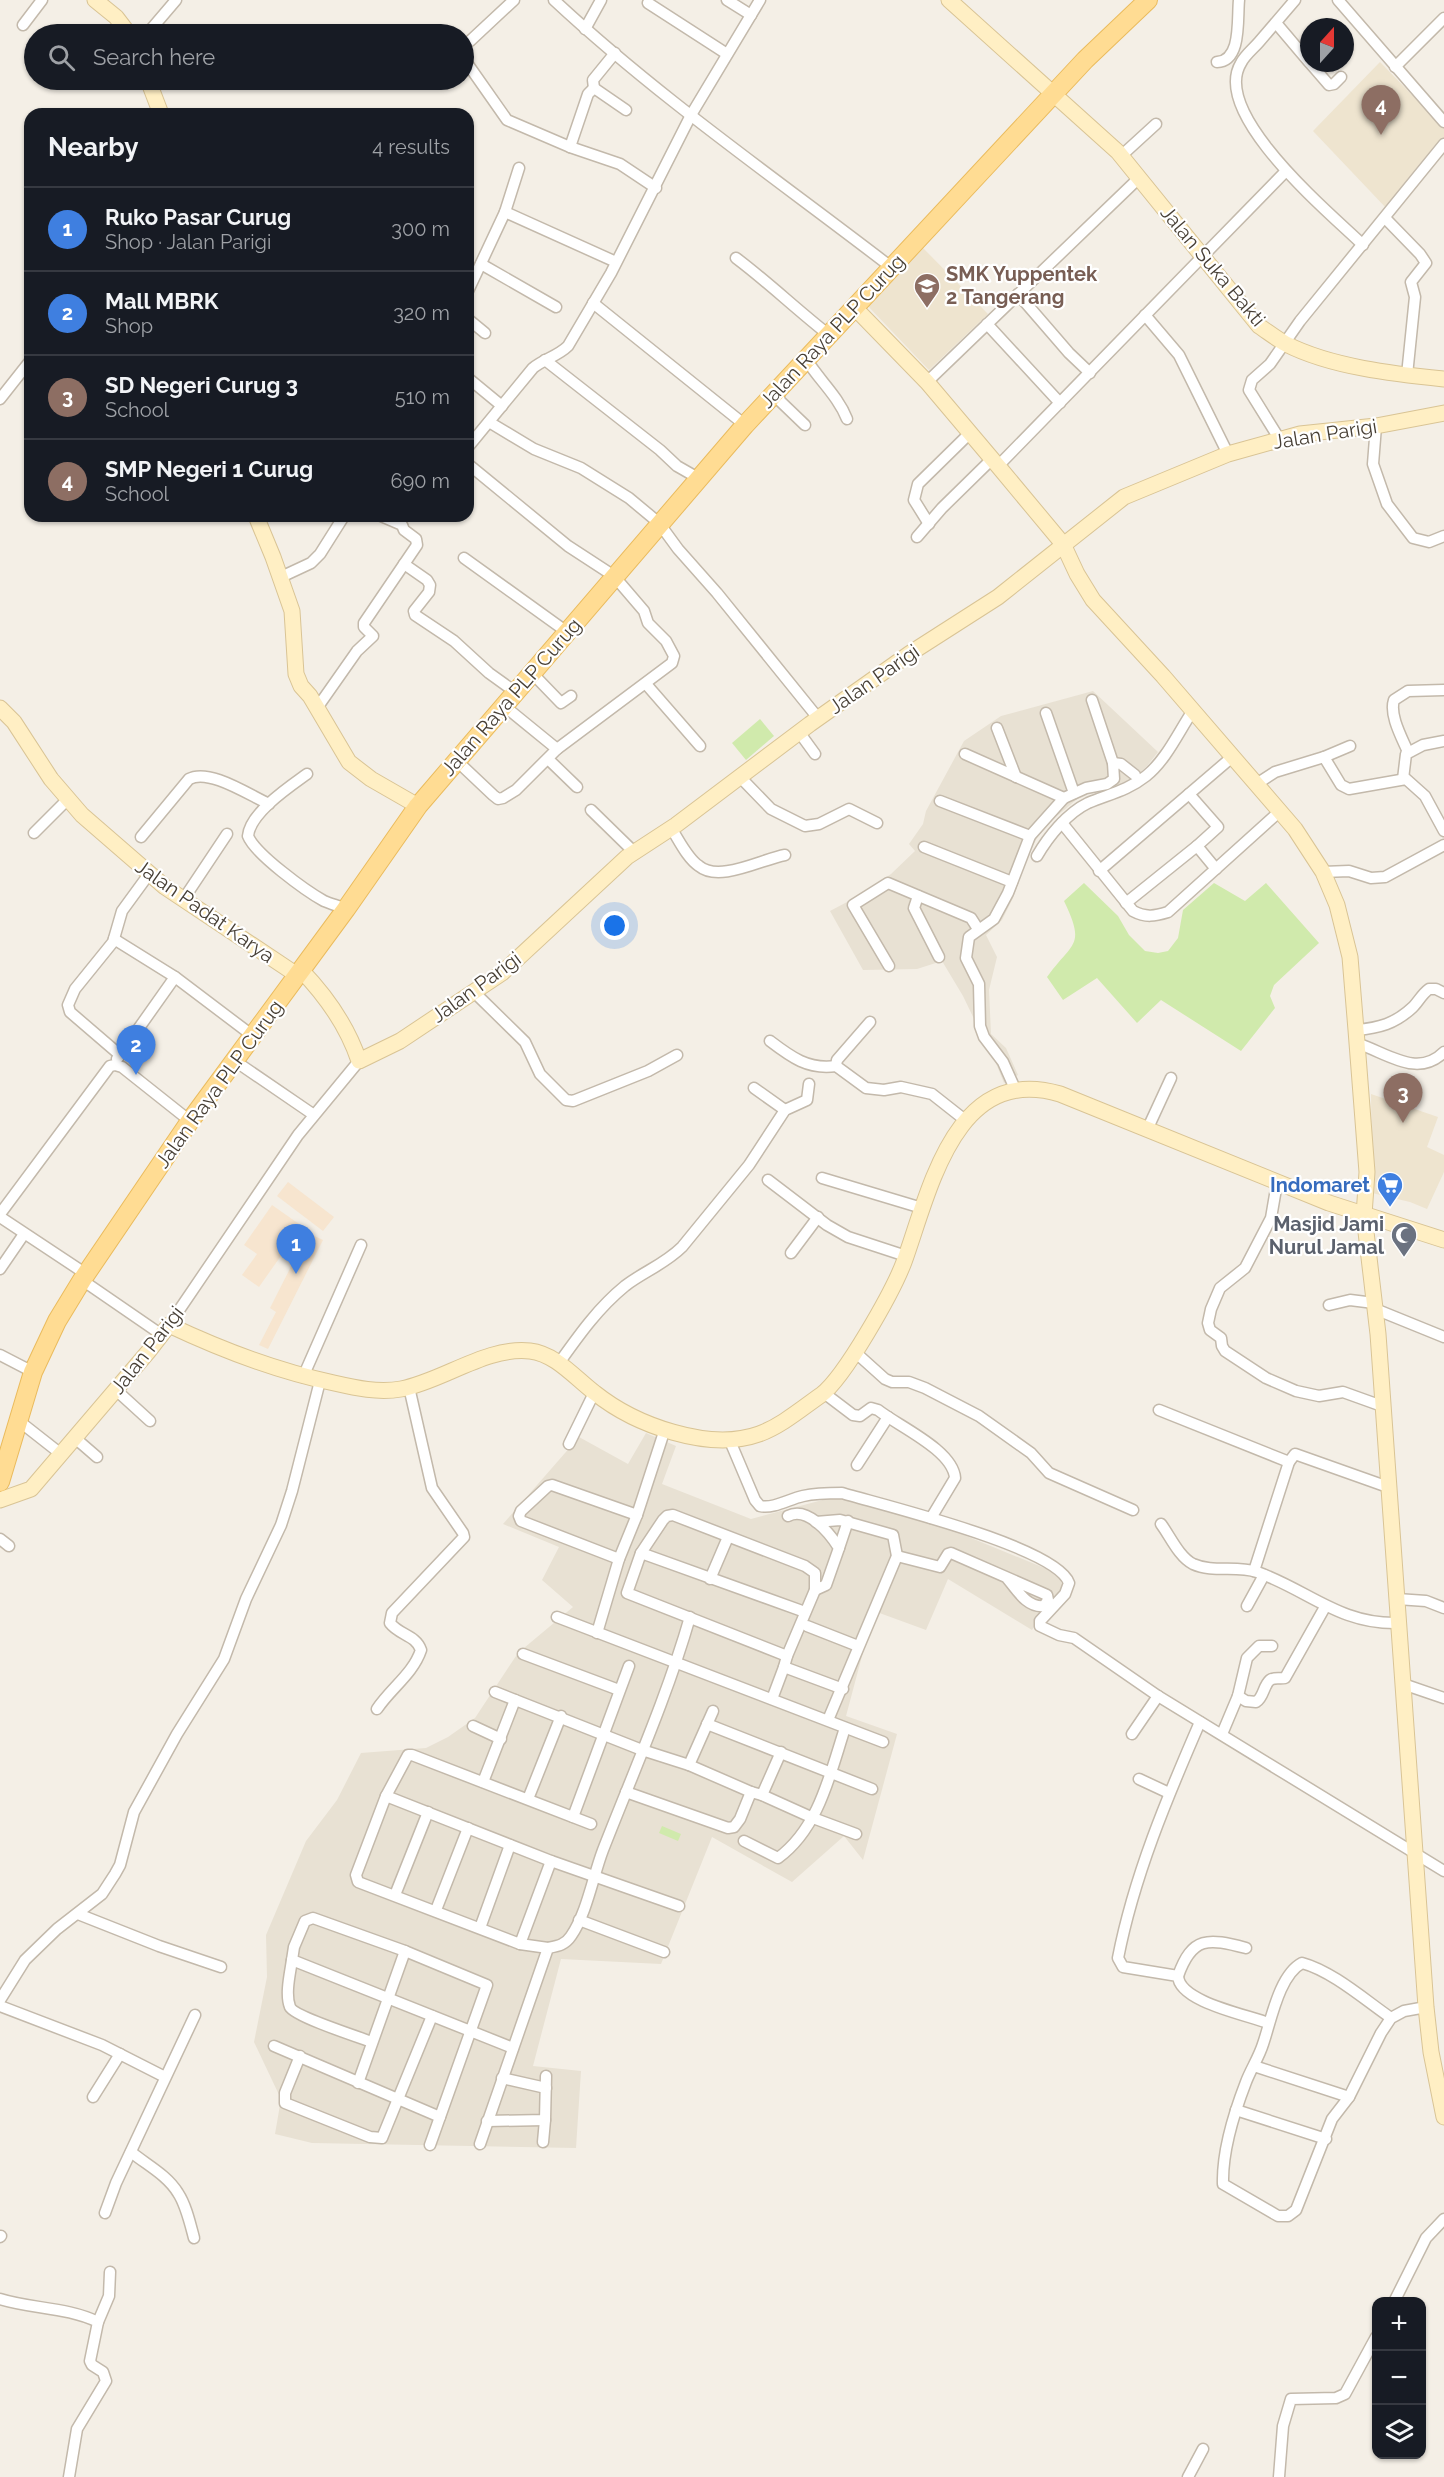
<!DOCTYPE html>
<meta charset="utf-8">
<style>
:root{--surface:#171b24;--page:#242831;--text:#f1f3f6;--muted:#9ea1a6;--line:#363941;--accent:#1a73e8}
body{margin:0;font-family:Raleway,sans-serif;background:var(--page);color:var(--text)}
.controls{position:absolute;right:18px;bottom:18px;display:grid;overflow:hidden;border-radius:12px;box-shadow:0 2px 4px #0004}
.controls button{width:54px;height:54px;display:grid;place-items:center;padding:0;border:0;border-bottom:2px solid var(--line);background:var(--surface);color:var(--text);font:30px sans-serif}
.compass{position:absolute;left:1300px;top:18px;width:54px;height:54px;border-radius:50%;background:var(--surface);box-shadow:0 2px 4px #0004;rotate:21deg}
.you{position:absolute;left:615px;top:926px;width:21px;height:21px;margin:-15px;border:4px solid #fff;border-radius:50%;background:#1a73e8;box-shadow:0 0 0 9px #1a73e833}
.badge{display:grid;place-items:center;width:39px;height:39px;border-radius:50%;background:var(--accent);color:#fff;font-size:20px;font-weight:700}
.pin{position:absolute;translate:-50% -50px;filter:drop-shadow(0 2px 3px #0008)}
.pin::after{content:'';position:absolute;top:32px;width:21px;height:18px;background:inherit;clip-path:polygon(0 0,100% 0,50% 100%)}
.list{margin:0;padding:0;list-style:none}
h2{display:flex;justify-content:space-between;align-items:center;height:78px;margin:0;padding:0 24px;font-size:26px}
h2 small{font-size:20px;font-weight:400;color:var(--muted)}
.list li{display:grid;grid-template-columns:39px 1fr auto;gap:18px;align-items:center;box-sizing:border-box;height:84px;padding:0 24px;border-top:2px solid var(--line)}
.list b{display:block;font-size:22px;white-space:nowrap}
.list p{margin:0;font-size:20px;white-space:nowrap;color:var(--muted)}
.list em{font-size:20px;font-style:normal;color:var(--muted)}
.icon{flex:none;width:33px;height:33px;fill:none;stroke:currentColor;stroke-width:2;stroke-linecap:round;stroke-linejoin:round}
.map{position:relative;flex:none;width:1444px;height:2477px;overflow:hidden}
.search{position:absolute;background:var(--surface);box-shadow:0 2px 4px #0004;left:24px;top:24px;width:450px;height:66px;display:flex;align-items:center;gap:15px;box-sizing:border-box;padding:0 21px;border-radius:33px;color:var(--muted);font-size:22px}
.panel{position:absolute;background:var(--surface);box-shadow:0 2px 4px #0004;left:24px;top:108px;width:450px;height:414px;border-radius:18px}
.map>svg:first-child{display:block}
</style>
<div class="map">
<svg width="1444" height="2477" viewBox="0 0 1444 2477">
<rect width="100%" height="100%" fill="#f4efe6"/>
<g fill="#e8e1d3">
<polygon points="1093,691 1158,752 1147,766 1133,779 1118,787 1082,795 1051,821 1037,838 1028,855 1013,898 1002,920 986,935 997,957 989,990 991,1034 1006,1048 1018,1075 1004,1083 993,1056 979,1040 976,1023 963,996 942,961 917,969 863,970 830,911 864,893 891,874 915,851 909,844 923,824 926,811 964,741 1001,716"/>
<polygon points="646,1433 676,1446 662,1484 751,1519 834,1497 920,1517 1059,1574 1063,1588 1045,1609 1032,1630 948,1579 926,1630 874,1611 846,1716 897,1734 863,1860 844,1836 792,1882 712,1837 661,1964 561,1959 533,2066 581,2071 576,2148 312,2143 275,2134 281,2099 254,2042 267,1977 266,1935 306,1841 337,1800 361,1753 426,1748 448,1737 475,1718 518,1653 573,1607 542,1580 559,1547 503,1524 579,1437 628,1464"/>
</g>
<g fill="#f7e5cf">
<polygon points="288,1182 334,1217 323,1231 277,1196"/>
<polygon points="272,1205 302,1226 259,1287 242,1275 257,1254 244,1245"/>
<polygon points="308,1233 323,1240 268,1349 259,1345 276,1312 270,1308"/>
</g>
<g fill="#eee4cf">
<polygon points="1380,62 1444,128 1444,139 1388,210 1313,131"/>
<polygon points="923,248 988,314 929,370 866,304"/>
<polygon points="1371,1094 1438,1117 1427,1147 1444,1155 1444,1172 1427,1209 1410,1202 1372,1193"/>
</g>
<g fill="#d0eaac">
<polygon points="760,719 774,736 746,760 732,743"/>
<path d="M1084 883 1118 916 1129 935 1145 951 1158 953 1168 951 1178 938 1183 910 1214 883 1245 901 1266 883 1319 943 1274 985 1270 996 1275 1008 1241 1051 1161 1000 1137 1023 1097 978 1063 1000 1047 977C1073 941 1086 947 1064 901Z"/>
<polygon points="662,1826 681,1834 678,1841 659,1833"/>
</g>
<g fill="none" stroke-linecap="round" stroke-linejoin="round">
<g stroke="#c3b9ab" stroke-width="13">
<g id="street">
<path d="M554 0C658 97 778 180 891 267"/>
<polyline points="727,0 751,15"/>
<path d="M1295 0C1283 14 1271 28 1259 42 1253 49 1245 55 1241 63 1210 114 1330 213 1363 245"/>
<polyline points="1338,0 1444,122"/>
<polyline points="648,3 727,54"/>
<polyline points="1276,23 1309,62"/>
<polyline points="23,25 42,0"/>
<polyline points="585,29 601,0"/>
<polyline points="147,34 176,0"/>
<polyline points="470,41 514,0"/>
<path d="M1217 62C1242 61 1237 19 1239 0"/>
<polyline points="467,63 507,120 570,147 620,164 656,188"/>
<polyline points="1310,63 1329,85 1334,84 1341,77"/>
<polyline points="1395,67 1444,18"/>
<polyline points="594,88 593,80 615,53"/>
<polyline points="570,147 588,94 594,88 626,110"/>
<polyline points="1121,156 1156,124"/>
<polyline points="505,212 616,262"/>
<polyline points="1385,218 1420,254 1426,263 1411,282 1415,297 1407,375"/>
<path d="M736 258C768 282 797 310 829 335"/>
<polyline points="481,264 556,307"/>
<polyline points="468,291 505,212 519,168"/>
<polyline points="1018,294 1069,353 1090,373"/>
<polyline points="593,303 745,425"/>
<polyline points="1145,315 1179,355 1228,454"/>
<polyline points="468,319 485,333"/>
<polyline points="987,324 1060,403"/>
<path d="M806 359C819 380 838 396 847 419"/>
<polyline points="545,360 660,450 677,466 698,478"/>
<polyline points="468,378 502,406"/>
<polyline points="927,382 1140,177"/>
<polyline points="777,390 780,401 805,425"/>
<polyline points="0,399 30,361"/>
<polyline points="489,422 534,449 581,468 629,498 659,523 678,549 717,593 818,718"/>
<polyline points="1376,426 1373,464 1387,504 1413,538 1429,542 1444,536"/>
<polyline points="1280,440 1249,390 1252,380 1270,364 1300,321 1444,144"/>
<path d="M468 447 533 368C544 359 558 356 568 346L611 273 691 115 760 0"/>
<polyline points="998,466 1286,171"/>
<polyline points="929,524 914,500 918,484 970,433"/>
<polyline points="917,537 942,508 992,459"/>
<polyline points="464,558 567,632"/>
<polyline points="404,564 427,580 430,585 429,592 414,611 415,615 454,641 489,673 514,691"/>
<polyline points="281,577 311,563 320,554 344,516"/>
<polyline points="531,672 561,703 571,696"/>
<polyline points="646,684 700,746"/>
<polyline points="503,705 557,749"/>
<polyline points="317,708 357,651 373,636 364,627 364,623 417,545 416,539 404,530 402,525 381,516"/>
<polyline points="1046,713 1074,793"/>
<polyline points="997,728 1016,777"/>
<polyline points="799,732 815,754"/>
<path d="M1408 752C1402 738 1389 715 1394 700L1408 691 1444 690"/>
<polyline points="965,754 1064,798"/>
<polyline points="1324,757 1350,746"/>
<polyline points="548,759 577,787"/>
<polyline points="456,760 493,795 498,799 503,798 516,790 557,749 672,663 674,656 666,641 648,623 644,611 614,576 568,546 468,464"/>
<polyline points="1113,763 1121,764 1135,775"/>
<path d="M307 774C289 787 250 813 248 836 255 854 306 891 324 901 331 904 339 906 346 909"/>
<polyline points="741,778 771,809 805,826 819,824 849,809 877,823"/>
<polyline points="1403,779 1406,754 1423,745 1444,741"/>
<polyline points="1255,785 1275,772 1324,757 1341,785 1349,789 1406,779 1425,796 1444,831"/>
<polyline points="1189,794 1218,827 1197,846"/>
<polyline points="940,801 1030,836"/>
<polyline points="591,810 634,852"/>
<path d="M1062 823 1133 911C1146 918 1155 916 1168 912L1279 812"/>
<path d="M671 828C679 840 687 858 699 866 719 883 762 859 785 855"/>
<polyline points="34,833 68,799"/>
<path d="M141 837 189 779C209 768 249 795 269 804"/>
<polyline points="924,847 1012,882"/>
<path d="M1037 856C1048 837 1067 813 1088 803 1109 794 1127 791 1146 776 1166 760 1178 733 1192 712"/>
<polyline points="1099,871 1231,758"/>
<polyline points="1323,872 1349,871 1371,878 1385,877 1444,845"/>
<polyline points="918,896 914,908 939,957"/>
<polyline points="183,900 227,834"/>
<polyline points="1126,903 1197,846 1216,869"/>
<polyline points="114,939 175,977 253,1036"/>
<polyline points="889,966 853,905 888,883 971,918 978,929"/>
<polyline points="474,992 525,1042 540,1074 566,1100 573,1101 648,1071 677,1055"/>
<polyline points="870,1022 837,1060 836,1066 866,1088 884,1090 901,1087 932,1094 965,1120"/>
<path d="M1356 1030C1379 1028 1395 1024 1413 1007 1418 1002 1422 994 1429 989H1436L1444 993"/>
<path d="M770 1041C791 1057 808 1070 836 1066"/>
<path d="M1356 1043C1386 1052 1417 1079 1444 1052"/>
<polyline points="120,1055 70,1012 68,1005 75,989 113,942 122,911 149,874"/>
<polyline points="117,1059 175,977"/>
<polyline points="235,1061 314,1115"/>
<polyline points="754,1088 785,1110"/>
<polyline points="1016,1091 1003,1062 984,1037 980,1026 979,984 966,958 969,937 994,919 1008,893 1030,836 1064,798 1086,788 1107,784 1114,779 1113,763 1092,700"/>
<polyline points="1147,1130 1171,1078"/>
<polyline points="822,1178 922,1208"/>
<polyline points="768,1180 827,1225 848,1237 906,1256"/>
<polyline points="1277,1183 1271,1218 1245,1268 1220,1288 1211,1309 1208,1323 1210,1330 1221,1338 1222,1346 1225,1351 1266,1378 1296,1391 1319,1396 1343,1392 1382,1406"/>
<polyline points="0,1214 110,1066 115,1065 122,1067 190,1121"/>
<polyline points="0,1217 86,1274"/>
<polyline points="791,1253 818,1217"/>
<polyline points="0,1269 24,1234"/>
<polyline points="82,1280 162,1335"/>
<polyline points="1329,1305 1350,1300 1374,1303"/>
<polyline points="1375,1309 1444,1337"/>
<polyline points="169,1325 298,1135 359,1061"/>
<polyline points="855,1352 885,1379 892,1382 909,1382 925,1388 979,1416 1031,1453 1049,1473 1133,1510"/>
<polyline points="0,1355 33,1372"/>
<path d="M559 1363C579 1335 598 1308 625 1286 643 1272 665 1264 682 1247L749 1165 785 1110 807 1100 809 1084"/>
<polyline points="303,1377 361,1245"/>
<polyline points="116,1390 150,1421"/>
<path d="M824 1393 853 1415 860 1416 871 1408 878 1410C898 1426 953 1450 955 1478L931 1518"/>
<polyline points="1159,1410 1289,1462"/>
<polyline points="19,1421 61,1454"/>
<polyline points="75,1438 97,1457"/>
<path d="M730 1441 755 1500 760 1506C774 1509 789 1499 803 1496 816 1493 828 1493 842 1493 882 1505 1057 1547 1069 1583L1065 1594 1040 1621V1626L1059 1635 1074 1638 1158 1696 1444 1871"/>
<polyline points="569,1444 594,1393"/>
<polyline points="857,1465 888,1417"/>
<polygon points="673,1515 805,1566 815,1573 815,1590 787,1656 627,1593 641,1553 663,1520 667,1516"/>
<path d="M788 1516C807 1506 829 1532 839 1548L826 1585 815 1590"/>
<polyline points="816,1522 840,1520 893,1535 897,1556 828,1720"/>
<path d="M1161 1524C1170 1536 1179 1557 1193 1564 1213 1573 1237 1565 1257 1572 1308 1590 1340 1625 1399 1623"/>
<polyline points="0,1539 9,1546"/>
<polyline points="839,1548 848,1521"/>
<polyline points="641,1553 805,1612"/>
<path d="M897 1556 940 1567 948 1554 951 1553 1047 1595 1048 1600 1044 1606C1027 1608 1017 1590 1007 1578"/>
<polyline points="619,1559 521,1521 519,1516 521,1511 548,1486 552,1485 637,1515"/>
<polyline points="1254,1571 1289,1462 1295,1454 1388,1487"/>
<polyline points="710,1579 728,1537"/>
<polyline points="1397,1599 1426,1601 1444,1608"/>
<polyline points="1247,1606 1264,1575"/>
<polyline points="557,1617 883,1742"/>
<polyline points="807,1626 858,1646"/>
<polyline points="597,1633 619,1559 637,1515 665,1429"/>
<polyline points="523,1654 619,1690"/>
<polyline points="787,1656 784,1667 843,1689"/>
<polyline points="1403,1684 1444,1698"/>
<polyline points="495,1692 642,1750 689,1765 751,1792 762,1795 781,1752"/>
<path d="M1238 1696 1246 1701 1256 1702C1264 1697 1263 1686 1270 1680 1274 1677 1280 1679 1285 1678L1325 1607"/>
<polyline points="772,1699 784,1667"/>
<path d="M377 1709C391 1688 413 1674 421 1650 416 1635 399 1635 390 1623L392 1613 464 1537 463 1533 432 1488 409 1387"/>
<path d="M1200 1722C1167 1798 1134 1876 1118 1958L1123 1967 1178 1976C1179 2002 1248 2015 1268 2023"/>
<polyline points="707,1724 872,1789"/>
<polyline points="473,1726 501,1739"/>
<polyline points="1132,1734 1158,1696"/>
<polyline points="1222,1734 1238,1696 1247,1658 1259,1646 1272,1646"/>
<polyline points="689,1765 713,1711"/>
<polyline points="1139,1779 1169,1793"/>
<polyline points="483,1782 515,1700"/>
<polyline points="626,1792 728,1828 734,1827 740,1819 751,1792"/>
<polyline points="762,1795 813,1818 856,1834"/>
<polyline points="386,1796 551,1861 679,1906"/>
<polyline points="528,1799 561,1716"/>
<polyline points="573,1817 629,1666"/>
<path d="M744 1841 778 1858C819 1828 830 1774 845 1728"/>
<polyline points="395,1895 428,1812"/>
<polyline points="436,1910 468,1828"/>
<polyline points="78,1914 159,1946 221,1967"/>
<polyline points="579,1920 664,1952"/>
<polyline points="480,1928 510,1845"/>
<polyline points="520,1944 551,1861"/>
<polyline points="548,1948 520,1944 358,1882 356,1875 386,1796 408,1755 412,1755 591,1824"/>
<path d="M292 1960C290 1974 285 1994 290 2007 294 2016 358 2037 372 2042"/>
<path d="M1178 1976C1192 1936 1208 1938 1246 1948"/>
<polyline points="0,2000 25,1960 57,1929 102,1894 115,1874 120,1865 134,1812 177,1734 224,1659 246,1599 281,1525 292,1491 320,1381"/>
<polyline points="0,2006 102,2045 165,2077"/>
<path d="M1391 2018C1365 2000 1332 1971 1302 1963 1279 1975 1271 2021 1263 2044 1259 2057 1251 2069 1246 2082 1234 2113 1222 2150 1223 2184L1278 2216H1288L1296 2210 1332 2119 1349 2097 1381 2033 1391 2018 1404 2011 1426 2007"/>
<polyline points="274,2046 440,2117"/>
<polyline points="300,2056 285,2093 285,2103 370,2137 382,2138 432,2016"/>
<polyline points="1254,2066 1349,2097"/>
<polyline points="502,2078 546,2088"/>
<polyline points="358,2083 405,1951"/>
<polyline points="93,2097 120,2054"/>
<polyline points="1236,2110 1326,2139"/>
<polyline points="487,2121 545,2120 546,2076"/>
<polyline points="543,2142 545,2120"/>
<path d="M480 2144 548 1948C558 1946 565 1945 571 1936 587 1913 593 1876 603 1850 633 1773 667 1697 690 1617"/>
<polyline points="430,2145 487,1985 405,1951 313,1918 305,1921 294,1947 292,1960 513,2048"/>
<path d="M131 2152C147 2165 167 2175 178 2193 186 2205 190 2223 194 2238"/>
<polyline points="105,2213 116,2183 195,2015"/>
<polyline points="0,2237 1,2236"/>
<path d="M0 2299C32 2309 67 2307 98 2322L90 2361 92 2365 103 2372 106 2381 77 2429 69 2477"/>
<polyline points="1394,2302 1426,2238 1444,2219"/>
<polyline points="98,2322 109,2296 110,2272"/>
<polyline points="1188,2477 1203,2449"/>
<polyline points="1279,2477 1283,2426 1291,2399 1336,2398 1345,2394 1376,2337"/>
</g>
</g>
<g stroke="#d9c495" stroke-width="17">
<g id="secondary">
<polyline points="95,0 116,17 129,34"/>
<path d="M949 0 1118 152 1259 326C1268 332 1277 339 1286 344 1331 367 1394 374 1444 379"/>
<polyline points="148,80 161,114"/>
<polyline points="854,307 927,382 998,466 1063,544 1077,574 1093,600 1163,676 1295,829 1323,872 1337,905 1350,957 1356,1030 1367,1172 1364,1215 1378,1334 1426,2007 1431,2052 1444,2117"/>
<polyline points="256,516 273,557 292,611 296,674 301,686 310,696 349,762 371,779 418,806"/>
<polyline points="0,708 14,722 51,779 82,815 165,887 297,975"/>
<path d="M301 970C327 997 347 1025 359 1061L400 1041 502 973 627 857 676 825 810 724 909 654 998 597 1124 497 1228 454 1300 434 1376 426 1444 413"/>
<path d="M0 1500 31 1489 148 1352 169 1325C222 1350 276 1371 334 1383 356 1388 378 1393 401 1389 443 1381 487 1346 530 1351 556 1354 575 1378 595 1393 635 1425 709 1452 759 1434 781 1426 801 1409 821 1395 845 1377 893 1291 904 1262 930 1190 955 1063 1060 1094L1329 1203 1444 1240"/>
</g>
</g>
<g stroke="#eabb5d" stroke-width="20">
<polyline id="primary" points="0,1482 33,1372 57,1321 82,1280 190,1121 346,909 418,806 745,425 1085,60 1148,0"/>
</g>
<use href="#street" stroke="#fff" stroke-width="10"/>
<use href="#secondary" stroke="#ffefc4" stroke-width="15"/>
<use href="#primary" stroke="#ffdc93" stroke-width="18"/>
</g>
<defs>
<g id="school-pin" transform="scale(1.35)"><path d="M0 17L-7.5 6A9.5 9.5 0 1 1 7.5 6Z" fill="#8d6e63" stroke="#fff"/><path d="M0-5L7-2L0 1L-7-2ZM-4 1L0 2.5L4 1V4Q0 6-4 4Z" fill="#fff"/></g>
<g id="supermarket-pin" transform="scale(1.35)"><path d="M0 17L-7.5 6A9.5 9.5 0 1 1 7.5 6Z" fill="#3f7fe0" stroke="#fff"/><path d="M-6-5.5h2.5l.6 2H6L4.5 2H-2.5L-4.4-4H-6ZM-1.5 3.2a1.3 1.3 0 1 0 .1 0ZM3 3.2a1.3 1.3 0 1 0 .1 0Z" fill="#fff"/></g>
<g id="mosque-pin" transform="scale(1.35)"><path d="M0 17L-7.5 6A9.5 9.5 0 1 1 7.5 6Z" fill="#6b7280" stroke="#fff"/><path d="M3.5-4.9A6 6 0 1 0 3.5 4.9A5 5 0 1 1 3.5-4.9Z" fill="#fff"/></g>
</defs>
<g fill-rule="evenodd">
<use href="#school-pin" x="927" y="286"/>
<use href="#supermarket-pin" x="1390" y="1185"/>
<use href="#mosque-pin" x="1404" y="1235"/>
</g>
<g text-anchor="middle" stroke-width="4.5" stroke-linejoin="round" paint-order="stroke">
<g font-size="20" fill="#473f35" stroke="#fff">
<text transform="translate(1213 266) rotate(50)" y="7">Jalan Suka Bakti</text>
<text transform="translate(832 331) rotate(-47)" y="7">Jalan Raya PLP Curug</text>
<text transform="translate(1325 434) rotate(-9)" y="7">Jalan Parigi</text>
<text transform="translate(874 679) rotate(-35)" y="7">Jalan Parigi</text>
<text transform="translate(511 697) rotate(-49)" y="7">Jalan Raya PLP Curug</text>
<text transform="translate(205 911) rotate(35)" y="7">Jalan Padat Karya</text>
<text transform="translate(476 987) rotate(-36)" y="7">Jalan Parigi</text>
<text transform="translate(219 1084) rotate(-54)" y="7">Jalan Raya PLP Curug</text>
<text transform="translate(147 1350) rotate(-52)" y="7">Jalan Parigi</text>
</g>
<g font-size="20" font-weight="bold" fill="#785e54" stroke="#fff" text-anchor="start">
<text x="946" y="281">SMK Yuppentek<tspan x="946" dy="23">2 Tangerang</tspan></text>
</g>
<g font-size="20" font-weight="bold" fill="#366cbe" stroke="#fff" text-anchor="end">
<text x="1370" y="1192">Indomaret</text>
</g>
<g font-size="20" font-weight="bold" fill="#5b616d" stroke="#fff" text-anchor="end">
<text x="1384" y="1231">Masjid Jami<tspan x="1384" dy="23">Nurul Jamal</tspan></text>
</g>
</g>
</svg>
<div class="controls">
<button>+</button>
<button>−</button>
<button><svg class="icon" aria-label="layers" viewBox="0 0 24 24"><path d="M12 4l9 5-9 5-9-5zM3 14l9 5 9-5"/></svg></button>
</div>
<svg class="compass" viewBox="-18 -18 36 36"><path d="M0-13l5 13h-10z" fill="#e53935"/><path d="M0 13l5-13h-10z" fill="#9ea1a6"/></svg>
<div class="you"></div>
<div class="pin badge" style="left:296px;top:1274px;background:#3f7fe0">1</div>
<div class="pin badge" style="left:136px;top:1075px;background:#3f7fe0">2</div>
<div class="pin badge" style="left:1403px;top:1123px;background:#8d6e63">3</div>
<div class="pin badge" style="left:1381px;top:135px;background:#8d6e63">4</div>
<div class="search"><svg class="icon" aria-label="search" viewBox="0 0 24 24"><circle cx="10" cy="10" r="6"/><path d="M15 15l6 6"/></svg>Search here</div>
<section class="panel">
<h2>Nearby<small>4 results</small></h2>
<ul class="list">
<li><span class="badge" style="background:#3f7fe0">1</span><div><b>Ruko Pasar Curug</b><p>Shop · Jalan Parigi</p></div><em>300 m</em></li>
<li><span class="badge" style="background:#3f7fe0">2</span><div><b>Mall MBRK</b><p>Shop</p></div><em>320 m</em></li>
<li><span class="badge" style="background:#8d6e63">3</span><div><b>SD Negeri Curug 3</b><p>School</p></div><em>510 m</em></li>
<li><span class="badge" style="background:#8d6e63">4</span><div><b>SMP Negeri 1 Curug</b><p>School</p></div><em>690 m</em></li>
</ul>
</section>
</div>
